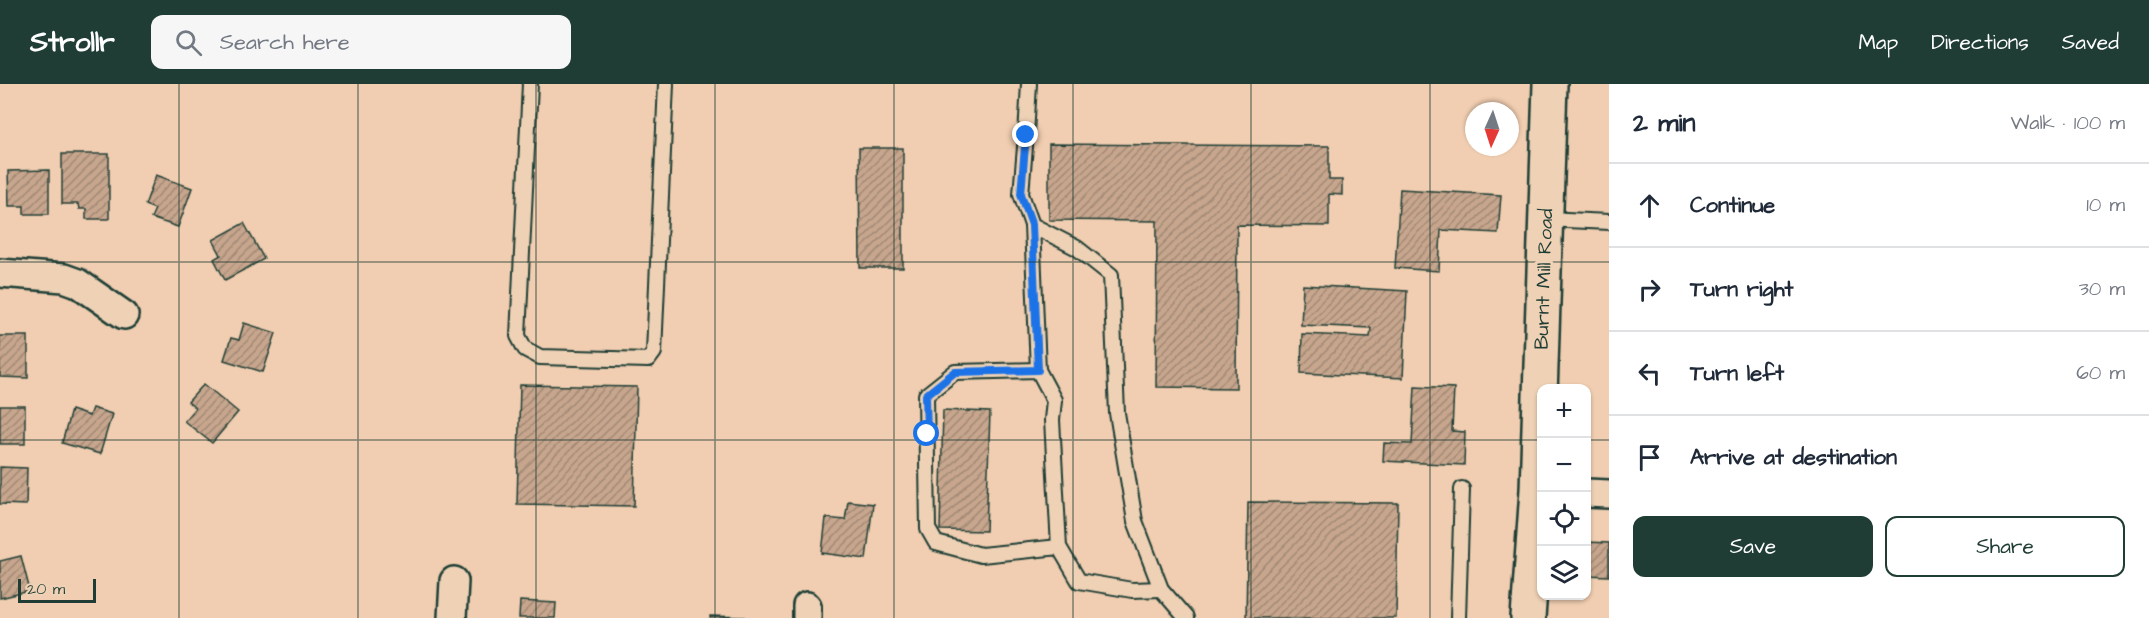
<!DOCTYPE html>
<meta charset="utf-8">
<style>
:root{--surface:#fff;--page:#f6f6f7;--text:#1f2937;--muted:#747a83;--line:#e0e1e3;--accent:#1f3d34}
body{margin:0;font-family:"Architects Daughter",sans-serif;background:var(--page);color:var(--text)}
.controls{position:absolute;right:18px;bottom:18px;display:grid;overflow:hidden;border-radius:12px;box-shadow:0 2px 4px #0004}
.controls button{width:54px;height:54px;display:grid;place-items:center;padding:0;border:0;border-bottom:2px solid var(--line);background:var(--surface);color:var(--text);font:30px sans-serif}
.compass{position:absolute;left:1465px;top:18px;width:54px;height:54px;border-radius:50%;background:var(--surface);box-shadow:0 2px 4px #0004;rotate:183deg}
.scale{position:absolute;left:18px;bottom:15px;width:78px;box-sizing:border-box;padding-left:6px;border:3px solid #1f3d34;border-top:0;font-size:16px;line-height:21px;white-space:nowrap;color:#1f3d34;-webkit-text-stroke:4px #efd2b6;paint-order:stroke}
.stop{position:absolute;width:18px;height:18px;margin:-14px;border:4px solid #1a73e8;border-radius:50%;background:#fff}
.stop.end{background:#1a73e8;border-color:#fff;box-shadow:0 2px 6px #0008}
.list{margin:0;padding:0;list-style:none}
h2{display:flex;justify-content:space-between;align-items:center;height:78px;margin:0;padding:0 24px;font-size:26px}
h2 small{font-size:20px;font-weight:400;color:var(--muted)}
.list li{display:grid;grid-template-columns:39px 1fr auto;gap:18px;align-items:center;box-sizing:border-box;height:84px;padding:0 24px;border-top:2px solid var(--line)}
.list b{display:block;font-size:22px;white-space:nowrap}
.list em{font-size:20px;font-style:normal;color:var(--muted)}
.actions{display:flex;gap:12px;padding:18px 24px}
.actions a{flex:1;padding:14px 0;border:2px solid var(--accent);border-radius:12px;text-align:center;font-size:21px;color:var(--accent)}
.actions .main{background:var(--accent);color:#fff}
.icon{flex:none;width:33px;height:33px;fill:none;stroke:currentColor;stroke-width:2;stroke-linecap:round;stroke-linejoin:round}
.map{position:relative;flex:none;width:1609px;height:534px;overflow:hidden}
header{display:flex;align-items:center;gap:36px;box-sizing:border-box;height:84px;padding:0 30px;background:var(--accent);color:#fff}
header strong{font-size:28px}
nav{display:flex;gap:33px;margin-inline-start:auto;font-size:21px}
.search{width:420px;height:54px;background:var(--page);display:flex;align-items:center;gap:15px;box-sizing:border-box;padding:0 21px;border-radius:12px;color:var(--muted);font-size:22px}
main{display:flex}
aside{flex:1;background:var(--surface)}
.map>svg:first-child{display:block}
</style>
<header>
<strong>Strollr</strong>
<div class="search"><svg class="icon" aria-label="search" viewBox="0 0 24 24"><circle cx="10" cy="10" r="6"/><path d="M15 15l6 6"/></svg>Search here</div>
<nav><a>Map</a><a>Directions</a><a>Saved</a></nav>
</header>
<main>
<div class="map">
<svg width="1609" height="534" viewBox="0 0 1609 534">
<defs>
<pattern id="building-hatch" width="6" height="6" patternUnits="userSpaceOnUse" patternTransform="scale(1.5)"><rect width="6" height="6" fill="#c7a68d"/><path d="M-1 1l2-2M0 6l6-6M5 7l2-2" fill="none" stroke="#a18874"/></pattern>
</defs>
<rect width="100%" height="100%" fill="#f1ceb1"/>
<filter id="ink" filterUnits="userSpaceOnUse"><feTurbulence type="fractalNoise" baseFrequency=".0167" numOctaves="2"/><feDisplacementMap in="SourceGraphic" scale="12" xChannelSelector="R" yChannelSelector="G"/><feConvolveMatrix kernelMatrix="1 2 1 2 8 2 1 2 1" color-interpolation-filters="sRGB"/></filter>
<g filter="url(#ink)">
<g fill="url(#building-hatch)" stroke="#1f3d34" stroke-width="1.5">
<polygon points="1049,60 1329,62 1329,96 1342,96 1342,111 1329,110 1329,142 1237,141 1236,304 1156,303 1157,137 1049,136"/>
<polygon points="859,64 903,64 903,184 860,184"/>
<polygon points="62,70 109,70 109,135 86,135 86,125 79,125 78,120 62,120"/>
<polygon points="49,86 49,130 24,130 24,122 9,122 8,87"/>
<polygon points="156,91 192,104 178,143 151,134 155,125 145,121"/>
<polygon points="1400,105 1501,111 1498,149 1441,146 1439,187 1395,184"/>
<polygon points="244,139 264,175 225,196 214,175 221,171 213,156"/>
<polygon points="1303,201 1407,207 1403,294 1301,289 1302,250 1370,253 1371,244 1301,241"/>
<polygon points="244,239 276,249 263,288 224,276 231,254 239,256"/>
<polygon points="0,252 28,252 28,294 0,293"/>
<polygon points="204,300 238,328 212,359 184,337 195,324 188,318"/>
<polygon points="520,301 637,303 634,422 517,420"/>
<polygon points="1415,302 1454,304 1452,347 1465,348 1464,381 1383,377 1384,359 1412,360"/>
<rect x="0" y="322" width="25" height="38"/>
<polygon points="92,324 112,330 100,370 62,359 71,326 89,332"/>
<polygon points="943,326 990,328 986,447 940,446"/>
<polygon points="0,383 27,384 26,421 0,420"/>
<polygon points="848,417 873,420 866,475 822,469 826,434 845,436"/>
<polygon points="1248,418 1398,419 1396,534 1246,534"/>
<polygon points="1586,458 1609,459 1609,492 1586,491"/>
<polygon points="21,472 30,507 0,514 0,477"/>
<polygon points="520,517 556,519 555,534 519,534"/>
<polygon points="710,532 746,533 710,534"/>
</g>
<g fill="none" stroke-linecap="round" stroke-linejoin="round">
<g stroke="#1f3d34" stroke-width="18">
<g id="service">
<polyline points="530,0 518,252 525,265 540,273 648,276 654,268 666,0"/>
<polyline points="1029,0 1026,51 1021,110 1032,141 1077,164 1111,191 1117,329 1135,437 1161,505 1186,534"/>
<polyline points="1545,135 1609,138"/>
<polyline points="1032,141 1038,286"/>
<polyline points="1059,463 981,471 936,459 928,445 926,311 955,288 1038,286 1054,316 1052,336 1059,463 1079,497 1132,506 1161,505"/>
<polyline points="1458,534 1462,405"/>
</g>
</g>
<g stroke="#1f3d34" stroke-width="32">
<g id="minor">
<polyline points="0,189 64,194 78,199 124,231"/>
<polyline points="1586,409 1609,410"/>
<polyline points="452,534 454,497"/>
<polyline points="807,534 807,522"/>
</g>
</g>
<g stroke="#1f3d34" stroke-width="38">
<polyline id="secondary" points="1528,534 1537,406 1550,0"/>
</g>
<use href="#service" stroke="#efd2b6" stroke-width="14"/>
<use href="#minor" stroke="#efd2b6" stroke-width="27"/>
<use href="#secondary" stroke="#efd2b6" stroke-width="33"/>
</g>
</g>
<g fill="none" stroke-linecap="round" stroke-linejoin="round" filter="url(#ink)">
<polyline stroke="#1a73e8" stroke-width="8" points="927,350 926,311 955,288 1038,286 1032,141 1021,110 1026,51"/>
</g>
<path fill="none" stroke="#1f3d34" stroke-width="1.5" stroke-opacity="0.55" d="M179 0V534M358 0V534M536 0V534M715 0V534M894 0V534M1073 0V534M1251 0V534M1430 0V534M0 178H1609M0 356H1542M1586 356H1609"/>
<g text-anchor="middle" stroke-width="6" stroke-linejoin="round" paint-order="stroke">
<g font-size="20" fill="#1f3d34" stroke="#efd2b6">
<text transform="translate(1543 195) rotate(-88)" y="7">Burnt Mill Road</text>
</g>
</g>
</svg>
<div class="controls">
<button>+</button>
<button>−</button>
<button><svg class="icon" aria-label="locate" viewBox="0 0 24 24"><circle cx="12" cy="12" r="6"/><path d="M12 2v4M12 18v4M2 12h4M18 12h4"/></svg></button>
<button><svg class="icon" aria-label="layers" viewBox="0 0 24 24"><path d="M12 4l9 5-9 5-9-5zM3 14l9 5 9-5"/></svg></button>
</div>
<svg class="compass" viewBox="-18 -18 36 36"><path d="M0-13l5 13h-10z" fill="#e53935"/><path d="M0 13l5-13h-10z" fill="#747a83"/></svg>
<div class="scale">20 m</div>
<div class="stop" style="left:927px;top:350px"></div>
<div class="stop end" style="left:1026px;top:51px"></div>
</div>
<aside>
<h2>2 min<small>Walk · 100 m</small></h2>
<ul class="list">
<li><svg class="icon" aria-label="ahead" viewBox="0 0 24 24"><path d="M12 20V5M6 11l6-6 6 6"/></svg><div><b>Continue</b></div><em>10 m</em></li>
<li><svg class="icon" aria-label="right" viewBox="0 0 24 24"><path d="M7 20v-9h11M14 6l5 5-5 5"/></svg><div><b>Turn right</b></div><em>30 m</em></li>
<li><svg class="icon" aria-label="left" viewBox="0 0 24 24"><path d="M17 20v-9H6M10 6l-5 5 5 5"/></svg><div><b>Turn left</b></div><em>60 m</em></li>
<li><svg class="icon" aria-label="arrive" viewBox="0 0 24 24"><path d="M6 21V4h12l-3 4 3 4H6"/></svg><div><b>Arrive at destination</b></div></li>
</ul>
<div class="actions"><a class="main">Save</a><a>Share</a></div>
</aside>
</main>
